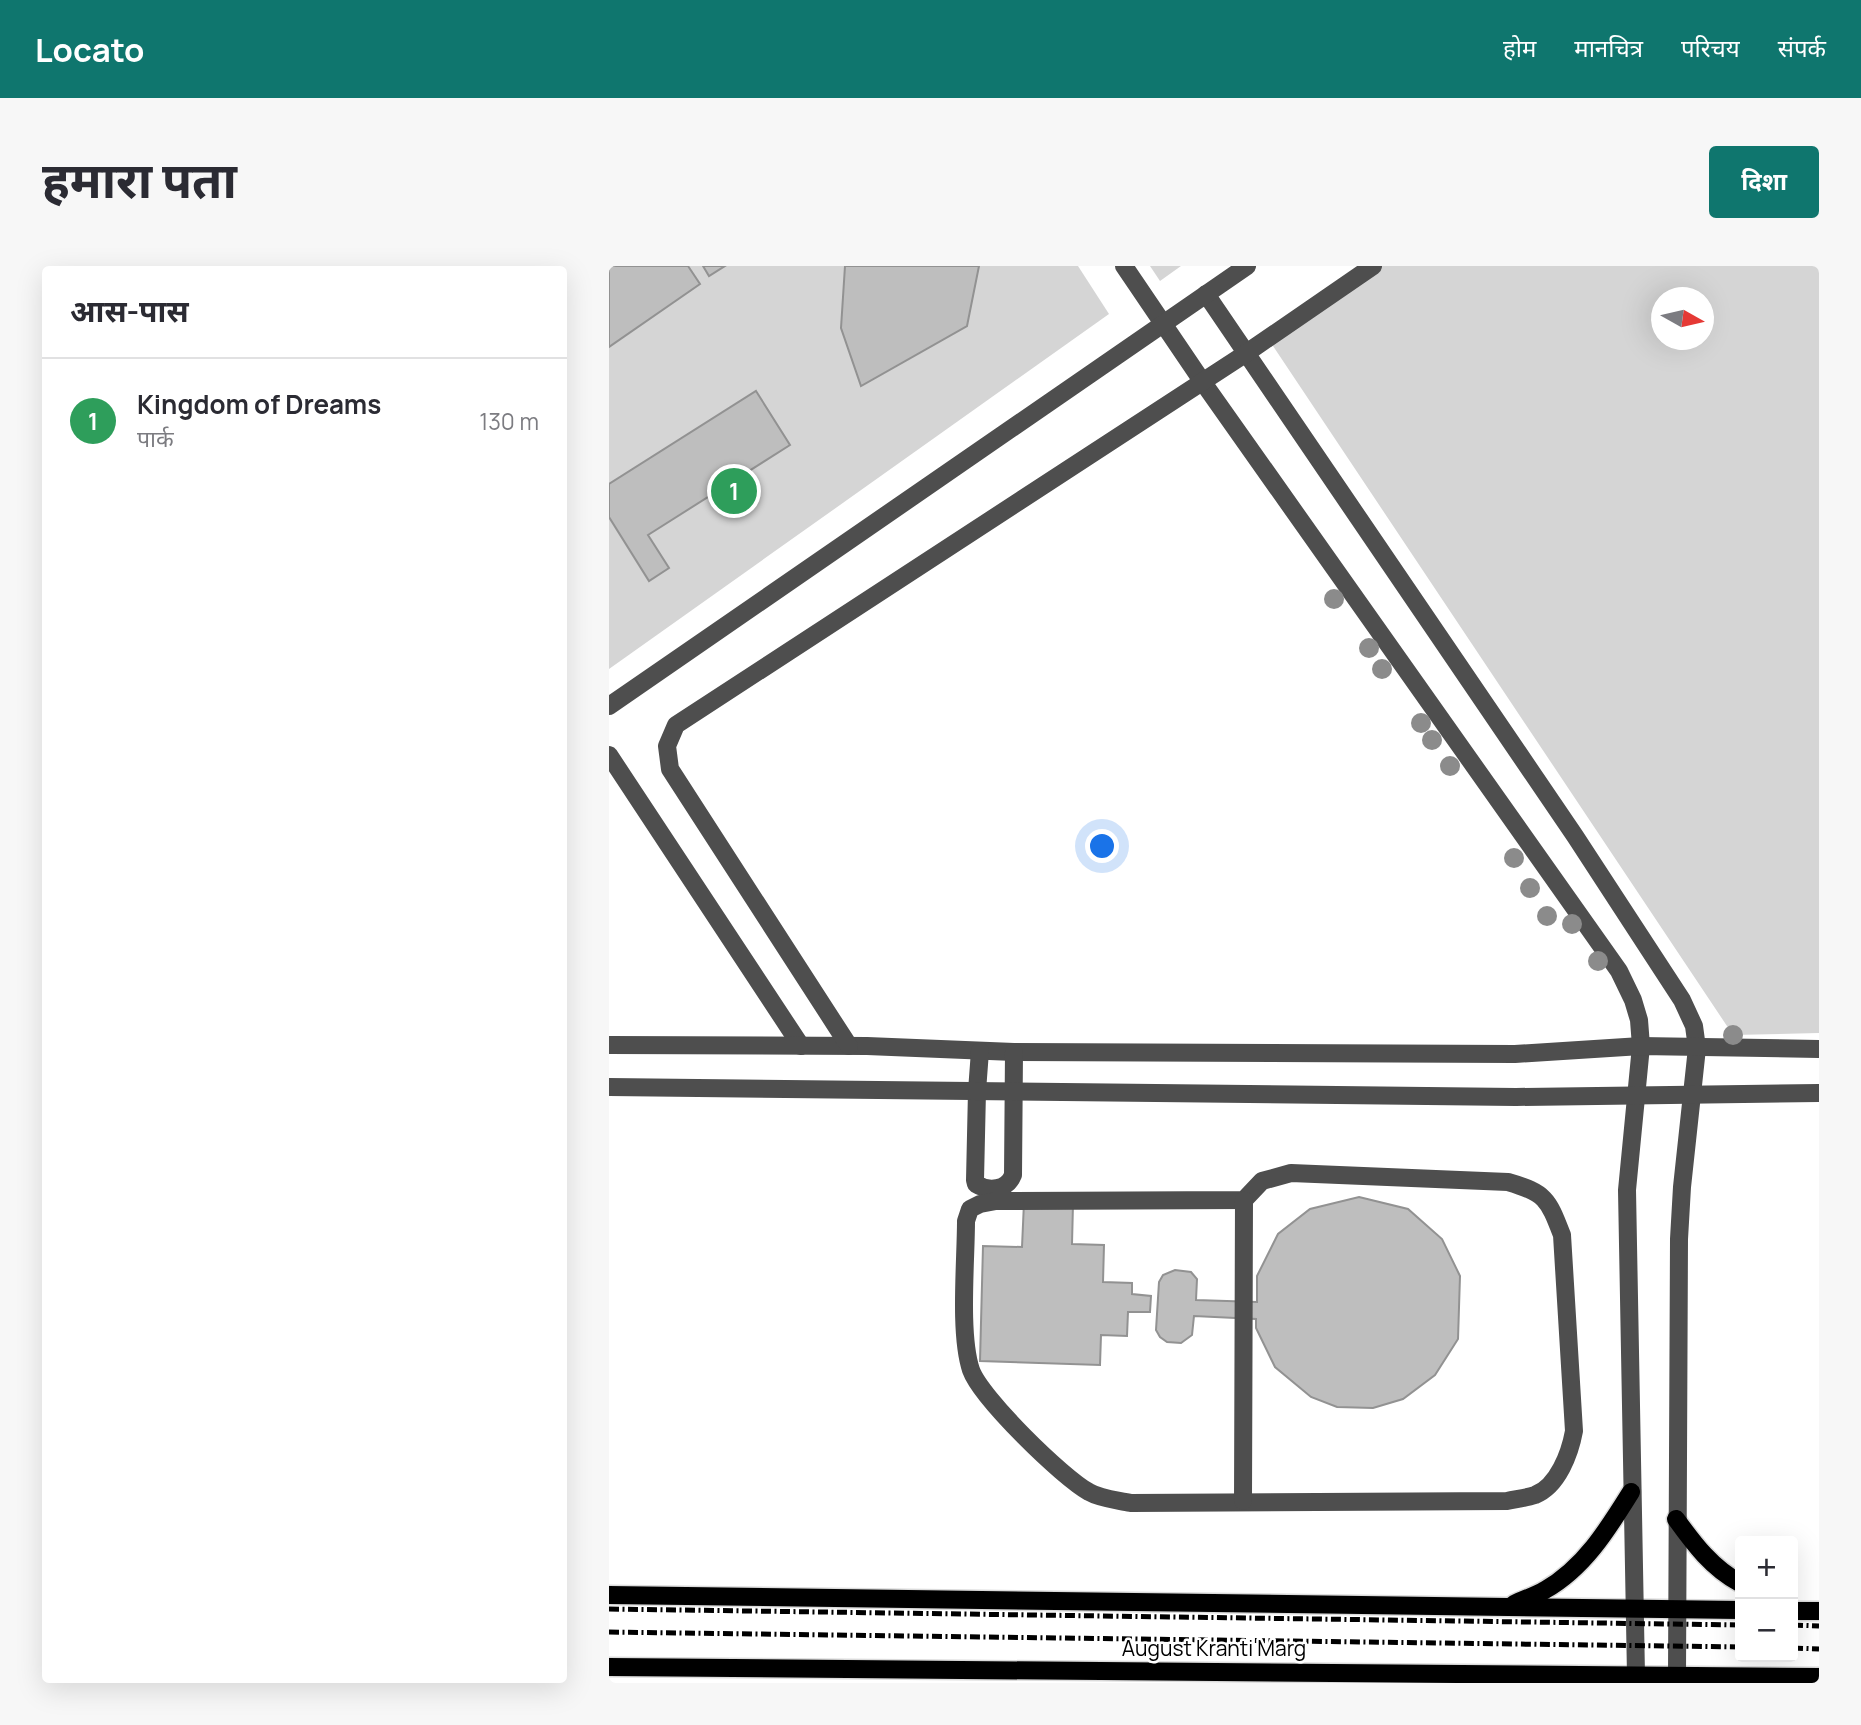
<!DOCTYPE html>
<html lang="hi">
<meta charset="utf-8">
<style>
:root{--surface:#fff;--page:#f7f7f7;--text:#2b2b33;--muted:#7c7c81;--line:#e1e1e2;--accent:#0f766e}
body{margin:0;font-family:Manrope,"Noto Sans Devanagari",sans-serif;background:var(--page);color:var(--text)}
.controls{position:absolute;right:21px;bottom:21px;display:grid;overflow:hidden;border-radius:7px;box-shadow:0 7px 28px #0002}
.controls button{width:63px;height:63px;display:grid;place-items:center;padding:0;border:0;border-bottom:2px solid var(--line);background:var(--surface);color:var(--text);font:35px sans-serif}
.compass{position:absolute;left:1042px;top:21px;width:63px;height:63px;border-radius:50%;background:var(--surface);box-shadow:0 7px 28px #0002;rotate:98deg}
.you{position:absolute;left:494px;top:581px;width:24px;height:24px;margin:-18px;border:5px solid #fff;border-radius:50%;background:#1a73e8;box-shadow:0 0 0 10px #1a73e833}
.badge{display:grid;place-items:center;width:46px;height:46px;border-radius:50%;background:var(--accent);color:#fff;font-size:23px;font-weight:700}
.pin{position:absolute;translate:-50% -50%;border:4px solid #fff;box-shadow:0 2px 7px #0006}
.list{margin:0;padding:0;list-style:none}
h2{display:flex;justify-content:space-between;align-items:center;height:91px;margin:0;padding:0 28px;font-size:30px}
h2 small{font-size:23px;font-weight:400;color:var(--muted)}
.list li{display:grid;grid-template-columns:46px 1fr auto;gap:21px;align-items:center;box-sizing:border-box;height:126px;padding:0 28px;border-top:2px solid var(--line)}
.list b{display:block;font-size:26px;white-space:nowrap}
.list p{margin:0;font-size:23px;white-space:nowrap;color:var(--muted)}
.list em{font-size:23px;font-style:normal;color:var(--muted)}
.map{position:relative;flex:none;width:1210px;height:1417px;overflow:hidden;border-radius:7px}
header{display:flex;align-items:center;gap:42px;box-sizing:border-box;height:98px;padding:0 35px;background:var(--accent);color:#fff}
header strong{font-size:33px}
nav{display:flex;gap:38px;margin-inline-start:auto;font-size:24px}
.intro{display:flex;align-items:center;justify-content:space-between;box-sizing:border-box;height:168px;padding:0 42px}
h1{margin:0;font-size:49px}
.button{padding:18px 32px;border-radius:7px;background:var(--accent);color:#fff;font-size:24px;font-weight:700}
main{display:flex;gap:42px;padding:0 42px}
aside{flex:1;background:var(--surface);border-radius:7px;box-shadow:0 7px 28px #0002}
.map>svg:first-child{display:block}
</style>
<header>
<strong>Locato</strong>
<nav><a>होम</a><a>मानचित्र</a><a>परिचय</a><a>संपर्क</a></nav>
</header>
<div class="intro"><h1>हमारा पता</h1><a class="button">दिशा</a></div>
<main>
<aside>
<h2>आस-पास<small></small></h2>
<ul class="list">
<li><span class="badge" style="background:#2e9e5b">1</span><div><b>Kingdom of Dreams</b><p>पार्क</p></div><em>130 m</em></li>
</ul>
</aside>
<div class="map">
<svg width="1210" height="1417" viewBox="0 0 1210 1417">
<rect width="100%" height="100%" fill="#fff"/>
<g fill="#d5d5d5" fill-rule="evenodd">
<polygon points="0,0 469,0 500,48 0,403"/>
<polygon points="541,0 572,0 551,15"/>
<path d="M761 0H1210V767L1124 769 658 71ZM1052 32H1094V74H1052Z"/>
</g>
<g fill="#bebebe" stroke="#929292" stroke-width="2">
<polygon points="0,0 79,0 91,18 0,81"/>
<polygon points="94,0 116,0 100,10"/>
<polygon points="236,0 370,0 358,60 252,120 232,62"/>
<polygon points="147,125 181,179 39,269 60,302 40,315 0,251 0,218"/>
<polygon points="750,931 799,943 833,973 851,1010 849,1073 826,1109 794,1133 764,1142 728,1141 702,1131 666,1101 647,1062 647,1053 585,1050 583,1069 572,1077 558,1076 551,1071 547,1064 550,1016 554,1009 566,1004 582,1006 588,1013 587,1034 648,1036 648,1010 669,968 701,943"/>
<polygon points="415,936 464,938 463,978 495,979 494,1016 523,1017 523,1028 542,1030 541,1046 519,1046 518,1070 492,1069 491,1099 371,1095 374,980 413,981"/>
</g>
<g fill="none" stroke-linecap="round" stroke-linejoin="round">
<g stroke="#dbdbdb" stroke-width="21">
<g id="major">
<path d="M1067 1253C1085 1278 1103 1302 1131 1317"/>
<polyline points="0,1329 1131,1344"/>
<path d="M905 1338C915 1333 926 1330 936 1324 975 1302 999 1263 1022 1226"/>
<polyline points="1184,1345 1210,1345"/>
<polyline points="0,1401 1210,1411"/>
</g>
</g>
<g stroke="#4e4e4e" stroke-width="18">
<polyline points="515,0 593,115 1010,705 1024,734 1030,754 1032,780 1018,924 1027,1409"/>
<polyline points="597,28 966,570 1073,734 1085,760 1088,782 1073,921 1070,973 1068,1410"/>
<polyline points="0,440 638,0"/>
<polyline points="0,489 192,780"/>
<polyline points="0,779 258,780 405,786 906,788 1032,780 1210,783"/>
<polyline points="240,780 61,503 58,480 67,459 636,88 764,0"/>
<path d="M371 785 368 825 366 914 367 918C380 926 398 924 404 909L405 786"/>
<polyline points="0,821 907,831 1210,827"/>
<path d="M682 907 899 916C937 927 939 933 953 969L965 1165C961 1187 949 1220 926 1229 917 1232 907 1233 898 1235L522 1237C509 1234 492 1233 480 1226 454 1212 372 1132 362 1104 350 1068 357 995 357 955L361 943 371 938 387 935 635 934 653 915Z"/>
<polyline points="634,1235 635,934"/>
</g>
<use href="#major" stroke="#000" stroke-width="18"/>
<g stroke="#000" stroke-width="5" stroke-dasharray="10 3.5 2 3.5" stroke-linecap="butt">
<polyline points="0,1343 1131,1359"/>
<polyline points="1184,1359 1210,1360"/>
<polyline points="0,1366 1131,1381"/>
<polyline points="1184,1382 1210,1383"/>
</g>
</g>
<g fill="#8b8b8b">
<circle cx="725" cy="333" r="10"/>
<circle cx="760" cy="382" r="10"/>
<circle cx="773" cy="403" r="10"/>
<circle cx="812" cy="457" r="10"/>
<circle cx="823" cy="474" r="10"/>
<circle cx="841" cy="500" r="10"/>
<circle cx="905" cy="592" r="10"/>
<circle cx="921" cy="622" r="10"/>
<circle cx="938" cy="650" r="10"/>
<circle cx="963" cy="658" r="10"/>
<circle cx="989" cy="695" r="10"/>
<circle cx="1124" cy="769" r="10"/>
</g>
<g text-anchor="middle" stroke-width="5" stroke-linejoin="round" paint-order="stroke">
<g font-size="21" fill="#000" stroke="#fff">
<text x="605" y="1390">August Kranti Marg</text>
</g>
</g>
</svg>
<div class="controls">
<button>+</button>
<button>−</button>
</div>
<svg class="compass" viewBox="-18 -18 36 36"><path d="M0-13l5 13h-10z" fill="#e53935"/><path d="M0 13l5-13h-10z" fill="#7c7c81"/></svg>
<div class="you"></div>
<div class="pin badge" style="left:125px;top:225px;background:#2e9e5b">1</div>
</div>
</main>
